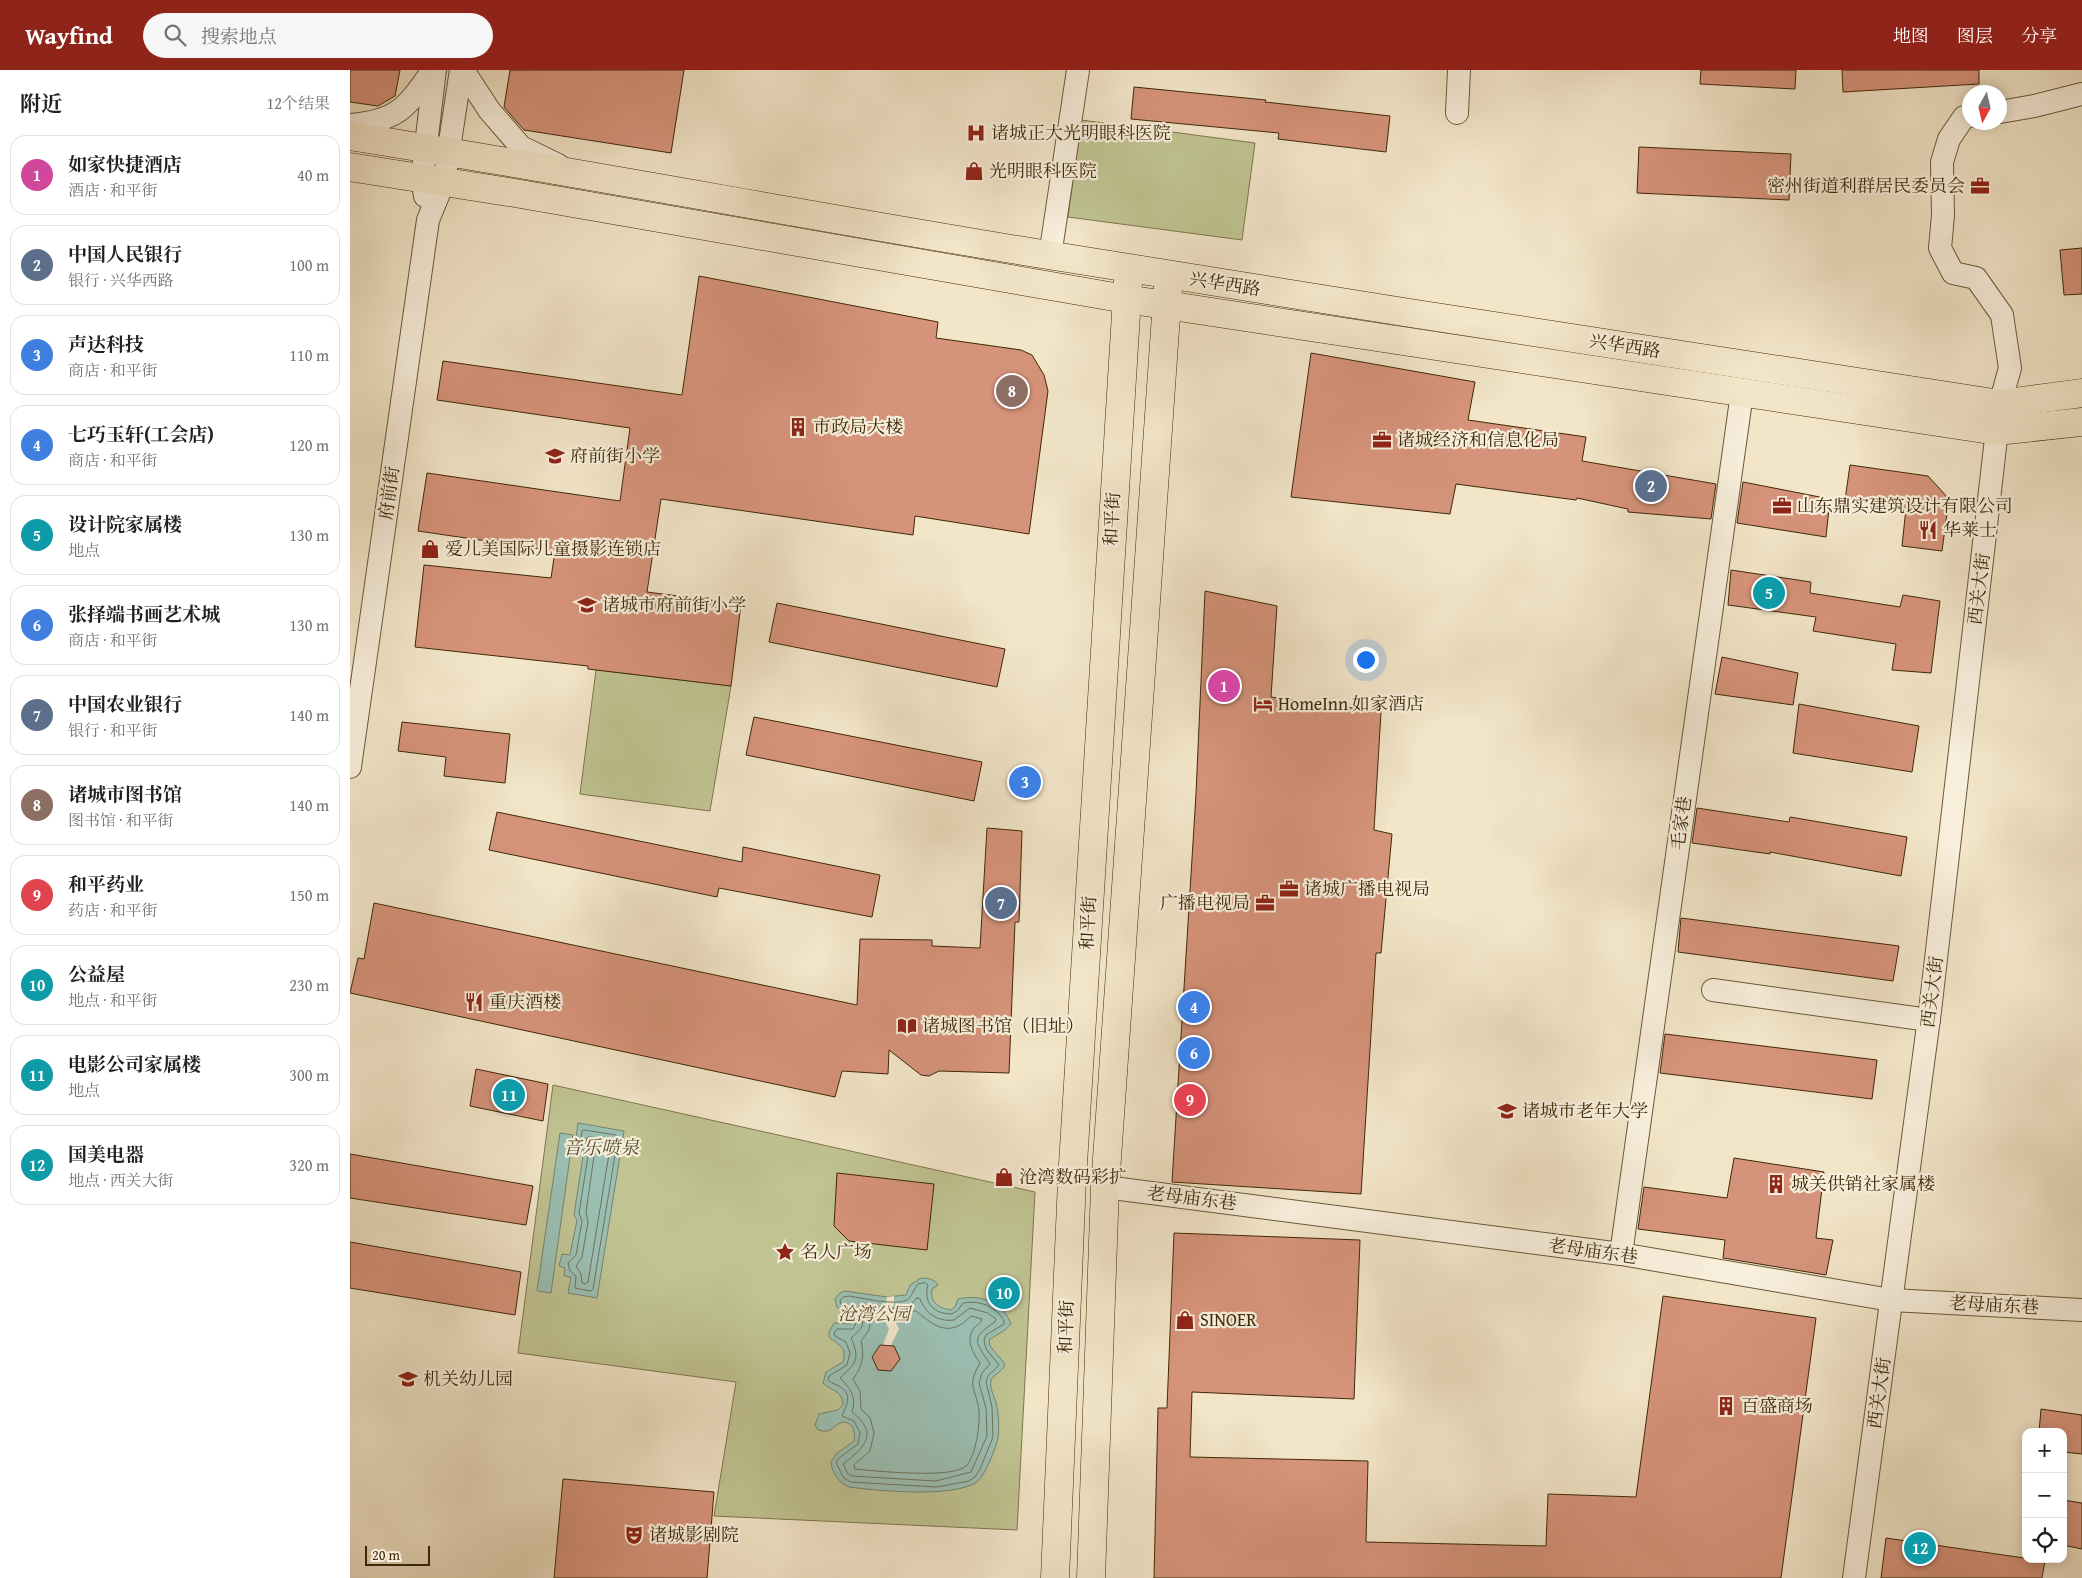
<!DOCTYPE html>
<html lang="zh">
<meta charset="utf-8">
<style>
:root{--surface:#fff;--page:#f6f6f6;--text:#202124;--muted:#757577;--line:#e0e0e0;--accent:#8f2418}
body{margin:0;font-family:"Gentium Book Plus","Noto Serif SC",serif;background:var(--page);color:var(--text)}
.controls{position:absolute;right:15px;bottom:15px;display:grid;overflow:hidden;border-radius:10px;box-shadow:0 2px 12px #0003}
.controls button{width:45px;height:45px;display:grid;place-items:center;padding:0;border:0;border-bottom:1px solid var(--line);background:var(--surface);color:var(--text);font:25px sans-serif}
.compass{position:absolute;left:1612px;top:15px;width:45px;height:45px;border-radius:50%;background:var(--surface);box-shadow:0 2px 12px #0003;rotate:188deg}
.scale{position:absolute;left:15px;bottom:12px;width:65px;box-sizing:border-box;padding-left:5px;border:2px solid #3e2907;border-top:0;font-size:14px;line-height:18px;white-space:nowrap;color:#3e2907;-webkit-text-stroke:4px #f7eedb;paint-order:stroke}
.you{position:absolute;left:1015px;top:589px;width:18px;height:18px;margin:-12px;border:4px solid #fff;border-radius:50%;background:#1a73e8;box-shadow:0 0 0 8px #1a73e833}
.badge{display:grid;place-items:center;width:32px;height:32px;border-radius:50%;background:var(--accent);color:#fff;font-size:16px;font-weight:700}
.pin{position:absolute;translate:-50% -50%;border:2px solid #fff;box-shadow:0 1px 5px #0006}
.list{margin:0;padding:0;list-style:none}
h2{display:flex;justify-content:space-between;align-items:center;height:65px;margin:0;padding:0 20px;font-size:21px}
h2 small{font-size:16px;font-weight:400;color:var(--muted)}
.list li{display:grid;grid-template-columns:32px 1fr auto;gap:15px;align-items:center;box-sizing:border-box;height:80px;margin:0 10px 10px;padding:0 10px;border:1px solid var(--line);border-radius:15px}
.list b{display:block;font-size:19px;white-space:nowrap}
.list p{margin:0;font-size:16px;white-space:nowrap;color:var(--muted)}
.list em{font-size:16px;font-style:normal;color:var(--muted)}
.icon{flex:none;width:28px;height:28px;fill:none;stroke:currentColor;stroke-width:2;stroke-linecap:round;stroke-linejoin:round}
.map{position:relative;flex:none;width:1732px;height:1508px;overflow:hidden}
header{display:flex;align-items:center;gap:30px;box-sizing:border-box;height:70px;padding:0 25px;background:var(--accent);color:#fff}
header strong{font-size:24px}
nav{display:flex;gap:28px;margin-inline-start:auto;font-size:18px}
.search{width:350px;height:45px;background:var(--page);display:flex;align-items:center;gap:12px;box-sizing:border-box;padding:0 18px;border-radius:28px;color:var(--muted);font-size:19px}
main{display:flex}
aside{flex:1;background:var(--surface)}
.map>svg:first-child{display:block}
</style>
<header>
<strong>Wayfind</strong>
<div class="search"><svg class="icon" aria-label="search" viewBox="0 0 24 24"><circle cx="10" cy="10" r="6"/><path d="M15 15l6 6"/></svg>搜索地点</div>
<nav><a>地图</a><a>图层</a><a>分享</a></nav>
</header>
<main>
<aside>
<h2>附近<small>12个结果</small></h2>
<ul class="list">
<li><span class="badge" style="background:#d1479c">1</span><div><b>如家快捷酒店</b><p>酒店 · 和平街</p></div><em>40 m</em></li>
<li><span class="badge" style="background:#5c6f8a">2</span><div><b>中国人民银行</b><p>银行 · 兴华西路</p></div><em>100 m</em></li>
<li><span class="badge" style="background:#3f7fe0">3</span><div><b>声达科技</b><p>商店 · 和平街</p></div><em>110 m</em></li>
<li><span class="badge" style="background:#3f7fe0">4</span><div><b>七巧玉轩(工会店)</b><p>商店 · 和平街</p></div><em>120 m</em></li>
<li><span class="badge" style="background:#0f9aa8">5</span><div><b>设计院家属楼</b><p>地点</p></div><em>130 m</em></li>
<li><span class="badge" style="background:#3f7fe0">6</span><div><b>张择端书画艺术城</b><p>商店 · 和平街</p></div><em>130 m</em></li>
<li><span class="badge" style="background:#5c6f8a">7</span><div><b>中国农业银行</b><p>银行 · 和平街</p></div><em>140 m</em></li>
<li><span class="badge" style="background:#8d6e63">8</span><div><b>诸城市图书馆</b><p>图书馆 · 和平街</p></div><em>140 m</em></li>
<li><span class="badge" style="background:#e0444e">9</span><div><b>和平药业</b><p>药店 · 和平街</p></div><em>150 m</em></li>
<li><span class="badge" style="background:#0f9aa8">10</span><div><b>公益屋</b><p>地点 · 和平街</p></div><em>230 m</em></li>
<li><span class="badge" style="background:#0f9aa8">11</span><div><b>电影公司家属楼</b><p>地点</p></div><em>300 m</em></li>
<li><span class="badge" style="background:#0f9aa8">12</span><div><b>国美电器</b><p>地点 · 西关大街</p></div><em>320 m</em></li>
</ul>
</aside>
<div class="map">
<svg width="1732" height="1508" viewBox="0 0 1732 1508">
<rect width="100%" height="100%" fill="#f2e5c8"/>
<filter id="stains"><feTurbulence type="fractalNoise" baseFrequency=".004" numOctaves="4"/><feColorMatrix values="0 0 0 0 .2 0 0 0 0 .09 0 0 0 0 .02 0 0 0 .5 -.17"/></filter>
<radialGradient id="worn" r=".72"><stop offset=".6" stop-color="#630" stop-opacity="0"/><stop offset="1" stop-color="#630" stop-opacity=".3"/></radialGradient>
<g fill="#c0c392" stroke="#7f764c">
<polygon points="731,50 905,73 892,170 718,147"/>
<polygon points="246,600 381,616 360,741 230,724"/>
<polygon points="203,1015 685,1122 667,1460 364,1446 386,1312 168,1283"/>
</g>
<g fill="#9bbfb3" stroke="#76836e">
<polygon points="228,1053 274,1061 247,1228 218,1223 221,1207 214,1206 215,1198 209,1196 212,1184 220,1185 227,1150 224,1145 233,1086 224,1083"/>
<polygon points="210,1063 223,1065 201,1223 187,1221"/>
<path d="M571 1208C577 1208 585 1209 588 1215L582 1219C580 1233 589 1238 601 1240L605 1237 608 1229C630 1224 653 1232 661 1254L655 1260 639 1270 640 1276 655 1294C653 1302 643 1304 641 1311 639 1319 646 1329 647 1337 649 1346 649 1358 648 1368 646 1377 635 1406 627 1412 603 1428 528 1421 499 1417 488 1412 482 1403 481 1392L486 1384 504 1371C506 1362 502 1349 490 1353 486 1355 484 1358 480 1360 477 1362 472 1361 468 1360L465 1355 469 1344 488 1340 493 1334C492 1320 481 1321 473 1313L476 1302 493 1292C497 1276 489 1276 479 1267V1262L484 1253 501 1254C503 1244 494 1243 487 1237L485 1229 490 1223 495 1221 537 1227 556 1225 560 1215Z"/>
</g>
<polygon fill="#f2e5c8" points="544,1226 544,1235 540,1241 549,1259 541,1275 544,1276 550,1289 541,1301 528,1300 522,1287 530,1275 533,1275 539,1259 532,1245 533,1236 536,1233 537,1227"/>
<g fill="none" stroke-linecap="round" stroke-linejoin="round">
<g stroke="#6c745d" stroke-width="1">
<polygon points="234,1060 266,1065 268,1067 243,1219 241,1221 225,1218 226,1206 220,1201 218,1193 226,1185 232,1151 229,1143 238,1086 236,1082 230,1078 232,1061"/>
<polygon points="240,1067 259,1070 261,1072 238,1212 235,1214 232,1213 231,1204 226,1196 232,1187 238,1152 236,1142 244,1086 242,1080 236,1074 237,1068"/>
<path d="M576 1213 578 1215C573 1233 584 1244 602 1244L608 1240 613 1233C629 1230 646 1236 654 1251V1254L636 1265 634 1270 636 1279 649 1295 638 1306 636 1312 642 1337 643 1367 630 1399 625 1407 619 1411 587 1417 500 1412 493 1407 486 1392 489 1388 508 1374 510 1363 504 1351 492 1346C496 1335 504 1325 489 1316 485 1314 481 1313 478 1310L479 1306 497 1295 500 1283 496 1272 485 1266 484 1263 487 1259H503L507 1251 504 1242 491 1234 490 1230 493 1227 499 1226C512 1228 545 1236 557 1230 562 1227 564 1218 568 1214Z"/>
<path d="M567 1228 570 1229C576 1244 588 1252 604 1250L620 1238 638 1243 646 1249 645 1252C619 1269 626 1272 640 1294L632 1303 629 1313 636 1338 637 1366 621 1402 586 1411 502 1406 498 1404 493 1394C514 1378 530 1364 502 1342 507 1325 500 1319 490 1308 505 1294 511 1290 501 1268 515 1256 515 1254 509 1236L512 1234C529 1236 555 1245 567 1228Z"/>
<path d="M566 1241C585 1257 600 1268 621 1246L632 1249C631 1253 628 1254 624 1258 615 1270 623 1283 630 1293 616 1317 626 1317 629 1341 630 1354 626 1386 616 1396 603 1409 525 1401 505 1399L504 1395 520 1381 524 1363 520 1348 511 1339 510 1321 503 1309C512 1297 515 1286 511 1271L519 1260 521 1245 523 1243 551 1245Z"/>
</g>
</g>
<g fill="#d6937b" stroke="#3e2907">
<polygon points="0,0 50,0 45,26 28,36 0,32"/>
<polygon points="160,0 334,0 321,83 174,60 154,37"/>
<polygon points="1351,0 1446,0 1445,19 1350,14"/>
<polygon points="1492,0 1629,0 1629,14 1493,22"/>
<polygon points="784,17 916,30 915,32 1040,46 1036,82 928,69 929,63 781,49"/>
<polygon points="1289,77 1441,84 1439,130 1287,123"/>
<polygon points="1732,178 1732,224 1714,225 1710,180"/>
<polygon points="349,206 588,252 586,268 671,280 682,285 694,305 698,321 679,464 565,446 563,465 311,429 297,522 391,534 381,616 238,599 238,596 65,577 74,495 201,508 205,481 68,461 77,403 270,431 280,358 87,330 93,291 332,325"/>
<polygon points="961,283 1125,312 1118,350 1236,367 1232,391 1366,414 1361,449 1278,442 1278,439 1227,428 1226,430 1106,414 1100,444 941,427"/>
<polygon points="1500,395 1578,406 1599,429 1592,481 1552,476 1556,438 1495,430"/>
<polygon points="1393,412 1480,429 1476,467 1387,453"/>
<polygon points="1381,500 1461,512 1460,523 1550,537 1553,525 1590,531 1581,603 1542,600 1546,574 1463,561 1466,547 1378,535"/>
<polygon points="855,521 927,536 921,627 1031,642 1024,760 1042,764 1031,883 1026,883 1011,1124 822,1112 846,724"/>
<polygon points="427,533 655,579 647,617 419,572"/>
<polygon points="1372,587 1448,603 1443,635 1365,624"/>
<polygon points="1449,634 1569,656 1562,702 1443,683"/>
<polygon points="404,647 632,692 624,731 396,685"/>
<polygon points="52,652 160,664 155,713 94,706 96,687 48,681"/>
<polygon points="1347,738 1439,752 1440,747 1557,767 1551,806 1420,782 1420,784 1342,773"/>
<polygon points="147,742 392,792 393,777 530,805 522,847 369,818 367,827 139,780"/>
<polygon points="637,758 672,761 669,852 665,852 659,1003 589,1001 579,1006 571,1005 539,980 538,1004 492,1001 485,1027 0,923 8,888 14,889 24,833 507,935 510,869 582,870 582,876 630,878"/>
<polygon points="1331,848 1549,876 1543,911 1328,882"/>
<polygon points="1315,964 1527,990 1522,1029 1310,1003"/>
<polygon points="126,999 198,1014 193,1051 120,1036"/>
<polygon points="0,1084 183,1116 176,1155 0,1128"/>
<polygon points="1384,1088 1474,1102 1466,1168 1483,1170 1476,1205 1373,1188 1375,1170 1288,1159 1294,1117 1377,1128"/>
<polygon points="487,1103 584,1114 577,1180 499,1171 484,1156"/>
<polygon points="824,1163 1010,1170 1004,1329 842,1322 840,1387 1018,1391 1016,1472 1196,1476 1198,1424 1286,1427 1313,1226 1466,1248 1431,1508 804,1508 808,1338 817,1338"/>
<polygon points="0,1172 171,1202 165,1245 0,1218"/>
<polygon points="530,1275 544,1276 550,1289 541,1301 528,1300 522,1287"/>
<polygon points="1691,1339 1732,1345 1732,1384 1713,1382 1713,1362 1689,1362"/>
<polygon points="213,1409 364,1422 357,1508 204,1508"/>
<polygon points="1713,1430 1732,1433 1732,1479 1713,1475"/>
<polygon points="1536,1468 1695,1491 1692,1508 1531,1508"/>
</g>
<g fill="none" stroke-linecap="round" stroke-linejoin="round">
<g stroke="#6b5837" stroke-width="24">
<g id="minor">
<polyline points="113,0 139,40 171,77 208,95"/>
<polyline points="1650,42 1684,36 1732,24"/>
<polyline points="1107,43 1109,0"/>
<path d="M0 55C48 51 57 37 83 0"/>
<polyline points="75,126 72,108 85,0"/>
<polyline points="700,186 728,0"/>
<polyline points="0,697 78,150 94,111 111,0"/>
<polyline points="1363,920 1579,950"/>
<polyline points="755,1117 1271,1184 1541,1230 1732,1240"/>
<polyline points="1271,1184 1392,323"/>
<polyline points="1504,1508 1580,941 1650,334 1660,298 1652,245 1626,208 1603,203 1590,178 1593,145 1592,92 1599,69 1614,47 1620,46"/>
</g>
</g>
<g stroke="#3e2907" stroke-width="29">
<g id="major">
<path d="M0 66C235 103 469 148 704 186 1019 238 1334 285 1650 334L1732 323"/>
<polyline points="0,97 165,123 776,229 1647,361 1732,352"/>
<polyline points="705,1508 722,1110 778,212"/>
<polyline points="741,1508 755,1117 818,217"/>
</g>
</g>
<use href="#minor" stroke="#f7eedb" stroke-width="22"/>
<use href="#major" stroke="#f2e5c8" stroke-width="28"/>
</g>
<defs>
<g id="hospital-bare" transform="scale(1.5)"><path d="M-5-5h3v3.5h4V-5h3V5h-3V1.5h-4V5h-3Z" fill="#8f2418" stroke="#f7eedb" stroke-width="2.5" paint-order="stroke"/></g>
<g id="shop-bare" transform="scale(1.5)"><path d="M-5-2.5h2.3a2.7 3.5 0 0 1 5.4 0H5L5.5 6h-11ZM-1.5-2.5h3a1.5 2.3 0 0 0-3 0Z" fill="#8f2418" stroke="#f7eedb" stroke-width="2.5" paint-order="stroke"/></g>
<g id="office-bare" transform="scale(1.5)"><path d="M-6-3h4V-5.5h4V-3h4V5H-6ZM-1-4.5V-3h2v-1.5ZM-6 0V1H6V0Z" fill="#8f2418" stroke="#f7eedb" stroke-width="2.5" paint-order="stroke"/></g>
<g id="building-bare" transform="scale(1.5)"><path d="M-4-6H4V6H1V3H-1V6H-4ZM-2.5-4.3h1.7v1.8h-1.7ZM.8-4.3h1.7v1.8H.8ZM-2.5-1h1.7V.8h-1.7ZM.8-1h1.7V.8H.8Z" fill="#8f2418" stroke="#f7eedb" stroke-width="2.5" paint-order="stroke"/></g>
<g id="school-bare" transform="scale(1.5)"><path d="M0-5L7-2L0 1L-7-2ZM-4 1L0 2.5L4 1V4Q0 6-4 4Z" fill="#8f2418" stroke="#f7eedb" stroke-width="2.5" paint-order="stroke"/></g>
<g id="restaurant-bare" transform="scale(1.5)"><path d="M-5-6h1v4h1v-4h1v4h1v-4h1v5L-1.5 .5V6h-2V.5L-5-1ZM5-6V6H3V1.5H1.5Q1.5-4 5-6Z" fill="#8f2418" stroke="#f7eedb" stroke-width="2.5" paint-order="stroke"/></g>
<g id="hotel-bare" transform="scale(1.5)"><path d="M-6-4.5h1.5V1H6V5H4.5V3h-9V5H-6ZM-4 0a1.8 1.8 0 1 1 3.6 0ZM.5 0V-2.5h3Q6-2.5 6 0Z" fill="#8f2418" stroke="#f7eedb" stroke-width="2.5" paint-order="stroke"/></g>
<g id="library-bare" transform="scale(1.5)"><path d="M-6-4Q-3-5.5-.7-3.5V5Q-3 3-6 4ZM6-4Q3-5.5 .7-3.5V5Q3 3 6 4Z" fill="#8f2418" stroke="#f7eedb" stroke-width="2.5" paint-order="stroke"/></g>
<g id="sight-bare" transform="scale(1.5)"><path d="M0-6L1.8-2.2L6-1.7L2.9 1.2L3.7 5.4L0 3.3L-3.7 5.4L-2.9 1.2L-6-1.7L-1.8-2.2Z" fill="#8f2418" stroke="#f7eedb" stroke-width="2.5" paint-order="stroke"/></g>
<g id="theatre-bare" transform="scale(1.5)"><path d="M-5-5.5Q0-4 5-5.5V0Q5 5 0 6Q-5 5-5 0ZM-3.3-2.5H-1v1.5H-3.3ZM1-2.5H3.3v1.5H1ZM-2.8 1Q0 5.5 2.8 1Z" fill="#8f2418" stroke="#f7eedb" stroke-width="2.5" paint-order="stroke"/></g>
</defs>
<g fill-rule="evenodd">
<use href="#hospital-bare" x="626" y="63"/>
<use href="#shop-bare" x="624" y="101"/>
<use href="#office-bare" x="1630" y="116"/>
<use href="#building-bare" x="448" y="357"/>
<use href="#office-bare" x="1032" y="370"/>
<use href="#school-bare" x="205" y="386"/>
<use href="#office-bare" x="1432" y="436"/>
<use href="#restaurant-bare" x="1578" y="460"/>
<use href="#shop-bare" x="80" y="479"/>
<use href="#school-bare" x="237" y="535"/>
<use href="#hotel-bare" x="913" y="634"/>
<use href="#office-bare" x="939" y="819"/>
<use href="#office-bare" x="915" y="833"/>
<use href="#restaurant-bare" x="124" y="932"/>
<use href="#library-bare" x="557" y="956"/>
<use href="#school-bare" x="1157" y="1041"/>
<use href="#shop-bare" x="654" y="1107"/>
<use href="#building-bare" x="1426" y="1114"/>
<use href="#sight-bare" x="435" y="1182"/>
<use href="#shop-bare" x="835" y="1250"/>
<use href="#school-bare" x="58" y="1309"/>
<use href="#building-bare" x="1376" y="1336"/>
<use href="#theatre-bare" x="284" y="1465"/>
</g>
<g text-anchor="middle" stroke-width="4.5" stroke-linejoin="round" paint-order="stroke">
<g font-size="18" fill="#3e2907" stroke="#f7eedb" text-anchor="start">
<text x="641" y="69">诸城正大光明眼科医院</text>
<text x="639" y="107">光明眼科医院</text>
<text x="1615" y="122" text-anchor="end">密州街道利群居民委员会</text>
<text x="463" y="363">市政局大楼</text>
<text x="1047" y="376">诸城经济和信息化局</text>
<text x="220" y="392">府前街小学</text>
<text x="1447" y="442">山东鼎实建筑设计有限公司</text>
<text x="1593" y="466">华莱士</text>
<text x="95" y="485">爱儿美国际儿童摄影连锁店</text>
<text x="252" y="541">诸城市府前街小学</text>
<text x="928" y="640">HomeInn 如家酒店</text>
<text x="954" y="825">诸城广播电视局</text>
<text x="900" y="839" text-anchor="end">广播电视局</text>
<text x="139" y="938">重庆酒楼</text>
<text x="572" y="962">诸城图书馆（旧址）</text>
<text x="1172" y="1047">诸城市老年大学</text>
<text x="669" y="1113">沧湾数码彩扩</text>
<text x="1441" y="1120">城关供销社家属楼</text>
<text x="450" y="1188">名人广场</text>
<text x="850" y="1256">SINOER</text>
<text x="73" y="1315">机关幼儿园</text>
<text x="1391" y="1342">百盛商场</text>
<text x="299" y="1471">诸城影剧院</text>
</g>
<g font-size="18" fill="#3e2907" stroke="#f7eedb">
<text transform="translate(875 214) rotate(9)" y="6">兴华西路</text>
<text transform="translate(1275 276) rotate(9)" y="6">兴华西路</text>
<text transform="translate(39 423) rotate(-82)" y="6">府前街</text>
<text transform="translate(762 449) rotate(-87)" y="6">和平街</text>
<text transform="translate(1629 519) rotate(-83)" y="6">西关大街</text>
<text transform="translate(1331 753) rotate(-82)" y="6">毛家巷</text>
<text transform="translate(738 853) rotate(-87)" y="6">和平街</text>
<text transform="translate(1582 922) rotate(-83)" y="6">西关大街</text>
<text transform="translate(842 1128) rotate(7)" y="6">老母庙东巷</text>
<text transform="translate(1243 1181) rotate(8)" y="6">老母庙东巷</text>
<text transform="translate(1644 1235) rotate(3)" y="6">老母庙东巷</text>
<text transform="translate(716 1257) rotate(-88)" y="6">和平街</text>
<text transform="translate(1529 1323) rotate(-82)" y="6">西关大街</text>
</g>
<g font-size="18" font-style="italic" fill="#5e502a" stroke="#f7eedb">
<text x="524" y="1250">沧湾公园</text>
</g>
<g font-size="19" font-style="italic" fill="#554e32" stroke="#f7eedb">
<text x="251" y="1084">音乐喷泉</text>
</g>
</g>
<rect width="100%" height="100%" filter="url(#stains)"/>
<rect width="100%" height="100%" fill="url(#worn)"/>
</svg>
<div class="controls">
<button>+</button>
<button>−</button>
<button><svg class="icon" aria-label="locate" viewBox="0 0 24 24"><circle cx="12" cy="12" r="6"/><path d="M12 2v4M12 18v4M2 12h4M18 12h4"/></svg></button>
</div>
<svg class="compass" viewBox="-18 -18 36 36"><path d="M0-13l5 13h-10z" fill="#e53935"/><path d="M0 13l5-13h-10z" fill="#757577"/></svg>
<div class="scale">20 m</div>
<div class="you"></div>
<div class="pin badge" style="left:874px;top:616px;background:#d1479c">1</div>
<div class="pin badge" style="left:1301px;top:416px;background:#5c6f8a">2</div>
<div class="pin badge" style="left:675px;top:712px;background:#3f7fe0">3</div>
<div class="pin badge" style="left:844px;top:937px;background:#3f7fe0">4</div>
<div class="pin badge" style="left:1419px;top:523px;background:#0f9aa8">5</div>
<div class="pin badge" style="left:844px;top:983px;background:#3f7fe0">6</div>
<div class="pin badge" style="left:651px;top:833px;background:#5c6f8a">7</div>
<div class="pin badge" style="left:662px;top:321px;background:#8d6e63">8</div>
<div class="pin badge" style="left:840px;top:1030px;background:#e0444e">9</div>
<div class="pin badge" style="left:654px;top:1223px;background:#0f9aa8">10</div>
<div class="pin badge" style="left:159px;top:1025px;background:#0f9aa8">11</div>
<div class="pin badge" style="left:1570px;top:1478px;background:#0f9aa8">12</div>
</div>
</main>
